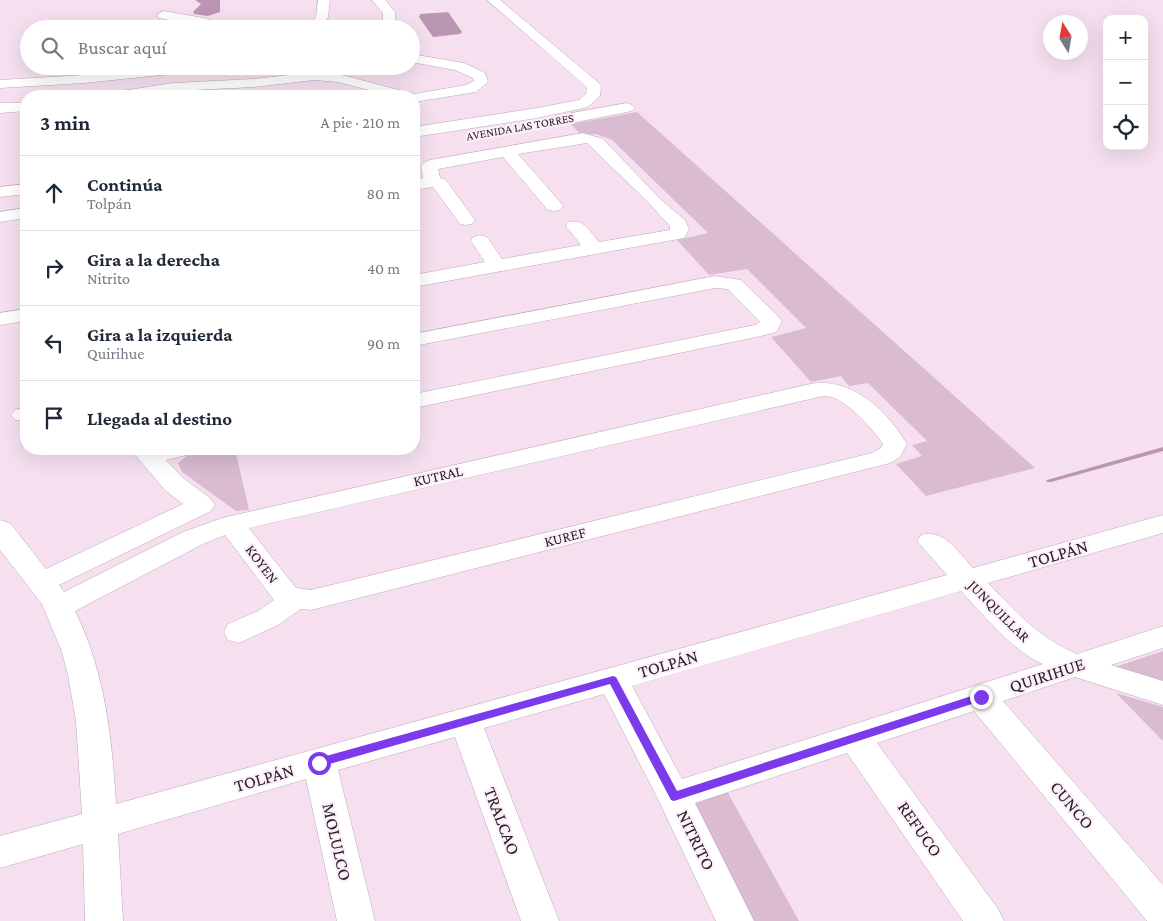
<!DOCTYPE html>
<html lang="es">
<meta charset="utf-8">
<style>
:root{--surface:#fff;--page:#f6f6f7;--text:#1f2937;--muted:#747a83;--line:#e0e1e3}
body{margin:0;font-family:"Crimson Pro",serif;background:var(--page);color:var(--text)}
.controls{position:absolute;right:15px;top:15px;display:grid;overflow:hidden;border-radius:10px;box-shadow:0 5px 20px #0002}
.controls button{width:45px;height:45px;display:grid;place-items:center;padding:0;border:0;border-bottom:1px solid var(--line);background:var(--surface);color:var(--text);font:25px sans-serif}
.compass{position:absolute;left:1043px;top:15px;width:45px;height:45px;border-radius:50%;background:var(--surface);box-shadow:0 5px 20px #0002;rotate:349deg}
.stop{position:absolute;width:15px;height:15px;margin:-11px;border:4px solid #7c3aed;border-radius:50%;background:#fff}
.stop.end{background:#7c3aed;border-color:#fff;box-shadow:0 1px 5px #0008}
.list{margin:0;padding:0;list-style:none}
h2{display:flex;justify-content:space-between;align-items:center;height:65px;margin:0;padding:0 20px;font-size:21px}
h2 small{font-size:16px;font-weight:400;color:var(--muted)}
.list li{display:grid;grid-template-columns:32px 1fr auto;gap:15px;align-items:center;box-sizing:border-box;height:75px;padding:0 20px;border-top:1px solid var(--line)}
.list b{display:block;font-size:19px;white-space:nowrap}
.list p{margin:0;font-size:16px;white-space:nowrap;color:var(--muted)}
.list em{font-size:16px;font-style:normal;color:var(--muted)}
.icon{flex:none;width:28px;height:28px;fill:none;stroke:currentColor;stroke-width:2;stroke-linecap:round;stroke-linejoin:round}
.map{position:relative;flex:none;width:1163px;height:921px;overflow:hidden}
.search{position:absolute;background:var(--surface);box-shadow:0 5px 20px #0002;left:20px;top:20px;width:400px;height:55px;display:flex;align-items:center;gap:12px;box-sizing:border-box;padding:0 18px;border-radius:28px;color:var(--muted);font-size:19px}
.panel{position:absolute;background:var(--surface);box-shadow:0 5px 20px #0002;left:20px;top:90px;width:400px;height:365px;border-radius:20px}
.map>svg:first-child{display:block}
</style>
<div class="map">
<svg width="1163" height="921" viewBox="0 0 1163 921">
<rect width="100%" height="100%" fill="#f6e0f0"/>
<g fill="#dabbd2">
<polygon points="637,112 1035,468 926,496 896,464 922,456 912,445 927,441 868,383 849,386 841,376 811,382 771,337 806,328 747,269 709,275 677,240 708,233 612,140 596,134 581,135 571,124"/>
<polygon points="225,449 235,449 249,510 236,511 182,472 178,463 187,456"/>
<polygon points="1163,651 1163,683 1115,667"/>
<polygon points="1116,693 1163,707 1163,741"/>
<polygon points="723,784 799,921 723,921 685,795"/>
</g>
<g fill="#bb96b2">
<polygon points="195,0 220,0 220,12 208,16 194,14 193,12 201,4"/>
<polygon points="448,12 462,32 460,34 433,37 419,17 420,14"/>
</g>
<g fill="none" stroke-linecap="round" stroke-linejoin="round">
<polygon fill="#bb96b2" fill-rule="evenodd" points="1163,447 1163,451 1051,482 1047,482 1046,481 1047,480"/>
<g stroke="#bea9b8" stroke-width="1">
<g id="minor">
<polygon points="318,0 330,0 328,17 321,29 308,29 316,17"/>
<polygon points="372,0 385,0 395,12 395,21 392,29 379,29 383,21 383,13"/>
<polygon points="487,0 500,0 599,83 601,86 600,96 589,106 584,108 537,118 414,137 414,127 537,108 579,100 586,94 587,87"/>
<polygon points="163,11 204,18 230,26 231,29 212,29 159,18 157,15"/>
<polygon points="411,54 464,63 485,73 488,82 476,92 414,102 414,96 392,96 338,82 314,80 254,87 173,91 142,96 108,96 110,93 115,92 173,83 254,79 314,72 338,74 414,94 466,85 474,81 473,78 455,70 411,62"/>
<polygon points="166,66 216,66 209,70 84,83 0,88 0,80 84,75"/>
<polygon points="0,103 26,103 26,111 0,113"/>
<polygon points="627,103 632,105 635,108 632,111 566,124 561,122 558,119 561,116 566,114"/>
<path d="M583 133 603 139 660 199 685 220 689 229 684 238 414 287V275L485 262 471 241 473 237 480 235 487 237 502 259 581 245 566 226 568 222C584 218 590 232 599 242L670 230V226L648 202 587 143 518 154 560 202 563 206 560 210 554 211 548 210 503 157 438 169 440 178 445 179 475 220 472 224 466 225 460 224 433 187 414 190V180L423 178 421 167 423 163 430 160Z"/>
<polygon points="26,184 26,194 0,197 0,187"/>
<polygon points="26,208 26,218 0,222 0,212"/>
<polygon points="715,276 741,280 778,316 782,322 776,332 761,336 414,408 414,394 755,325 760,322 728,289 715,288 414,346 414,334"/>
<polygon points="26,309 26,321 0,325 0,313"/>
<path d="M815 383C855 380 888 412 907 444L900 457 890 463 311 610 301 609 278 625 239 643 228 640 224 632 228 624 258 611 274 600 225 535 203 544 75 611C105 672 112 737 116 804L947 575 917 541 921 535C944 528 958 552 973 568L1163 515V533L988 583C1017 613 1037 637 1077 654L1163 626V648L1111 665 1163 681V705L1075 677 1003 701 1163 885V921H1147L974 711 877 743 998 909 1004 921H963L847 753 695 803 754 921H716L658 799 604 694 484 728 559 921H521L455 737 338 770 375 921H337L306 779 118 834 123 921H85L83 844 0 868V836L82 814 76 721 68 675 62 652 42 604 0 550V520L10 523 46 569 183 504 165 490 130 449H194L191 454 166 460 183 478 211 499 215 505 211 511 59 585 64 592 183 532 222 518ZM819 397C824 396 830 396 834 398 850 404 874 430 883 444L881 448 872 453 311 590 296 588 249 528ZM961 591C986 617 1010 649 1043 664L682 779 632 686Z"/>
<polygon points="26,407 26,421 15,420 11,415 15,410"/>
</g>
</g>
<use href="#minor" fill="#fff" fill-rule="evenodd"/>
</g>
<polygon fill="#7c3aed" points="613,676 616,677 677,791 981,693 986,697 984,700 674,801 671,800 610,684 319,767 313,763 319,758"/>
<g text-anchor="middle" stroke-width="4.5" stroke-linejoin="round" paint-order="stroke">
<g font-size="12" fill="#2a2228" stroke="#fef0fa">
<text transform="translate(520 127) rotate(-10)" y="4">AVENIDA LAS TORRES</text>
</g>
<g font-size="15" fill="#2a2228" stroke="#fef0fa">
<text transform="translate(438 476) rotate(-13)" y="5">KUTRAL</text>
<text transform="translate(565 537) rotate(-14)" y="5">KUREF</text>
<text transform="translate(262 564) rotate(53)" y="5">KOYEN</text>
<text transform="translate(999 611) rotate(45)" y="5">JUNQUILLAR</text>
</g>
<g font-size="18" fill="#2a2228" stroke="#fef0fa">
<text transform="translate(1058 554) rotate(-16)" y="6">TOLPÁN</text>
<text transform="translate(668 664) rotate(-16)" y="6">TOLPÁN</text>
<text transform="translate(1047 675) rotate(-18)" y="6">QUIRIHUE</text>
<text transform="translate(264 778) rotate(-16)" y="6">TOLPÁN</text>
<text transform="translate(1072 805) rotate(50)" y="6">CUNCO</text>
<text transform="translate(502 821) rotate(69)" y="6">TRALCAO</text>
<text transform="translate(920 829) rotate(55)" y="6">REFUCO</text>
<text transform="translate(696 840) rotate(64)" y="6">NITRITO</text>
<text transform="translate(337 842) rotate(77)" y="6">MOLULCO</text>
</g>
</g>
</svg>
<div class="controls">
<button>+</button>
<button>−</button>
<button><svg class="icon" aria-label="locate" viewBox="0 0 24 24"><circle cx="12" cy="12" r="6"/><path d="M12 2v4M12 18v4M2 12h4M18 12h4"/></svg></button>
</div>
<svg class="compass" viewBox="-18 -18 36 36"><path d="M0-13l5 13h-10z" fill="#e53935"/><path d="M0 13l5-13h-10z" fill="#747a83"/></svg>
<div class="stop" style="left:319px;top:763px"></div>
<div class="stop end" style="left:981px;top:697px"></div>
<div class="search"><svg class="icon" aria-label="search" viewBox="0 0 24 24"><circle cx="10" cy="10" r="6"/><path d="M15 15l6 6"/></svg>Buscar aquí</div>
<section class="panel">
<h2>3 min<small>A pie · 210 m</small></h2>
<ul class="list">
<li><svg class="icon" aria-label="ahead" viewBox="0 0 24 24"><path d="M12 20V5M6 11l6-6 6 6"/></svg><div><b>Continúa</b><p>Tolpán</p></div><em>80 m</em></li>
<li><svg class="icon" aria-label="right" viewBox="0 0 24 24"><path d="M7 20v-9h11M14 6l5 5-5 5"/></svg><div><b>Gira a la derecha</b><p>Nitrito</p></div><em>40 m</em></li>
<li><svg class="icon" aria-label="left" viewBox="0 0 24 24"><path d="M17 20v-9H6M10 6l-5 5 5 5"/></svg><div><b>Gira a la izquierda</b><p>Quirihue</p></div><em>90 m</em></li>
<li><svg class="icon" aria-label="arrive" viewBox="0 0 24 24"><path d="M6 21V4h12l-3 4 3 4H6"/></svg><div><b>Llegada al destino</b></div></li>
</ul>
</section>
</div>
